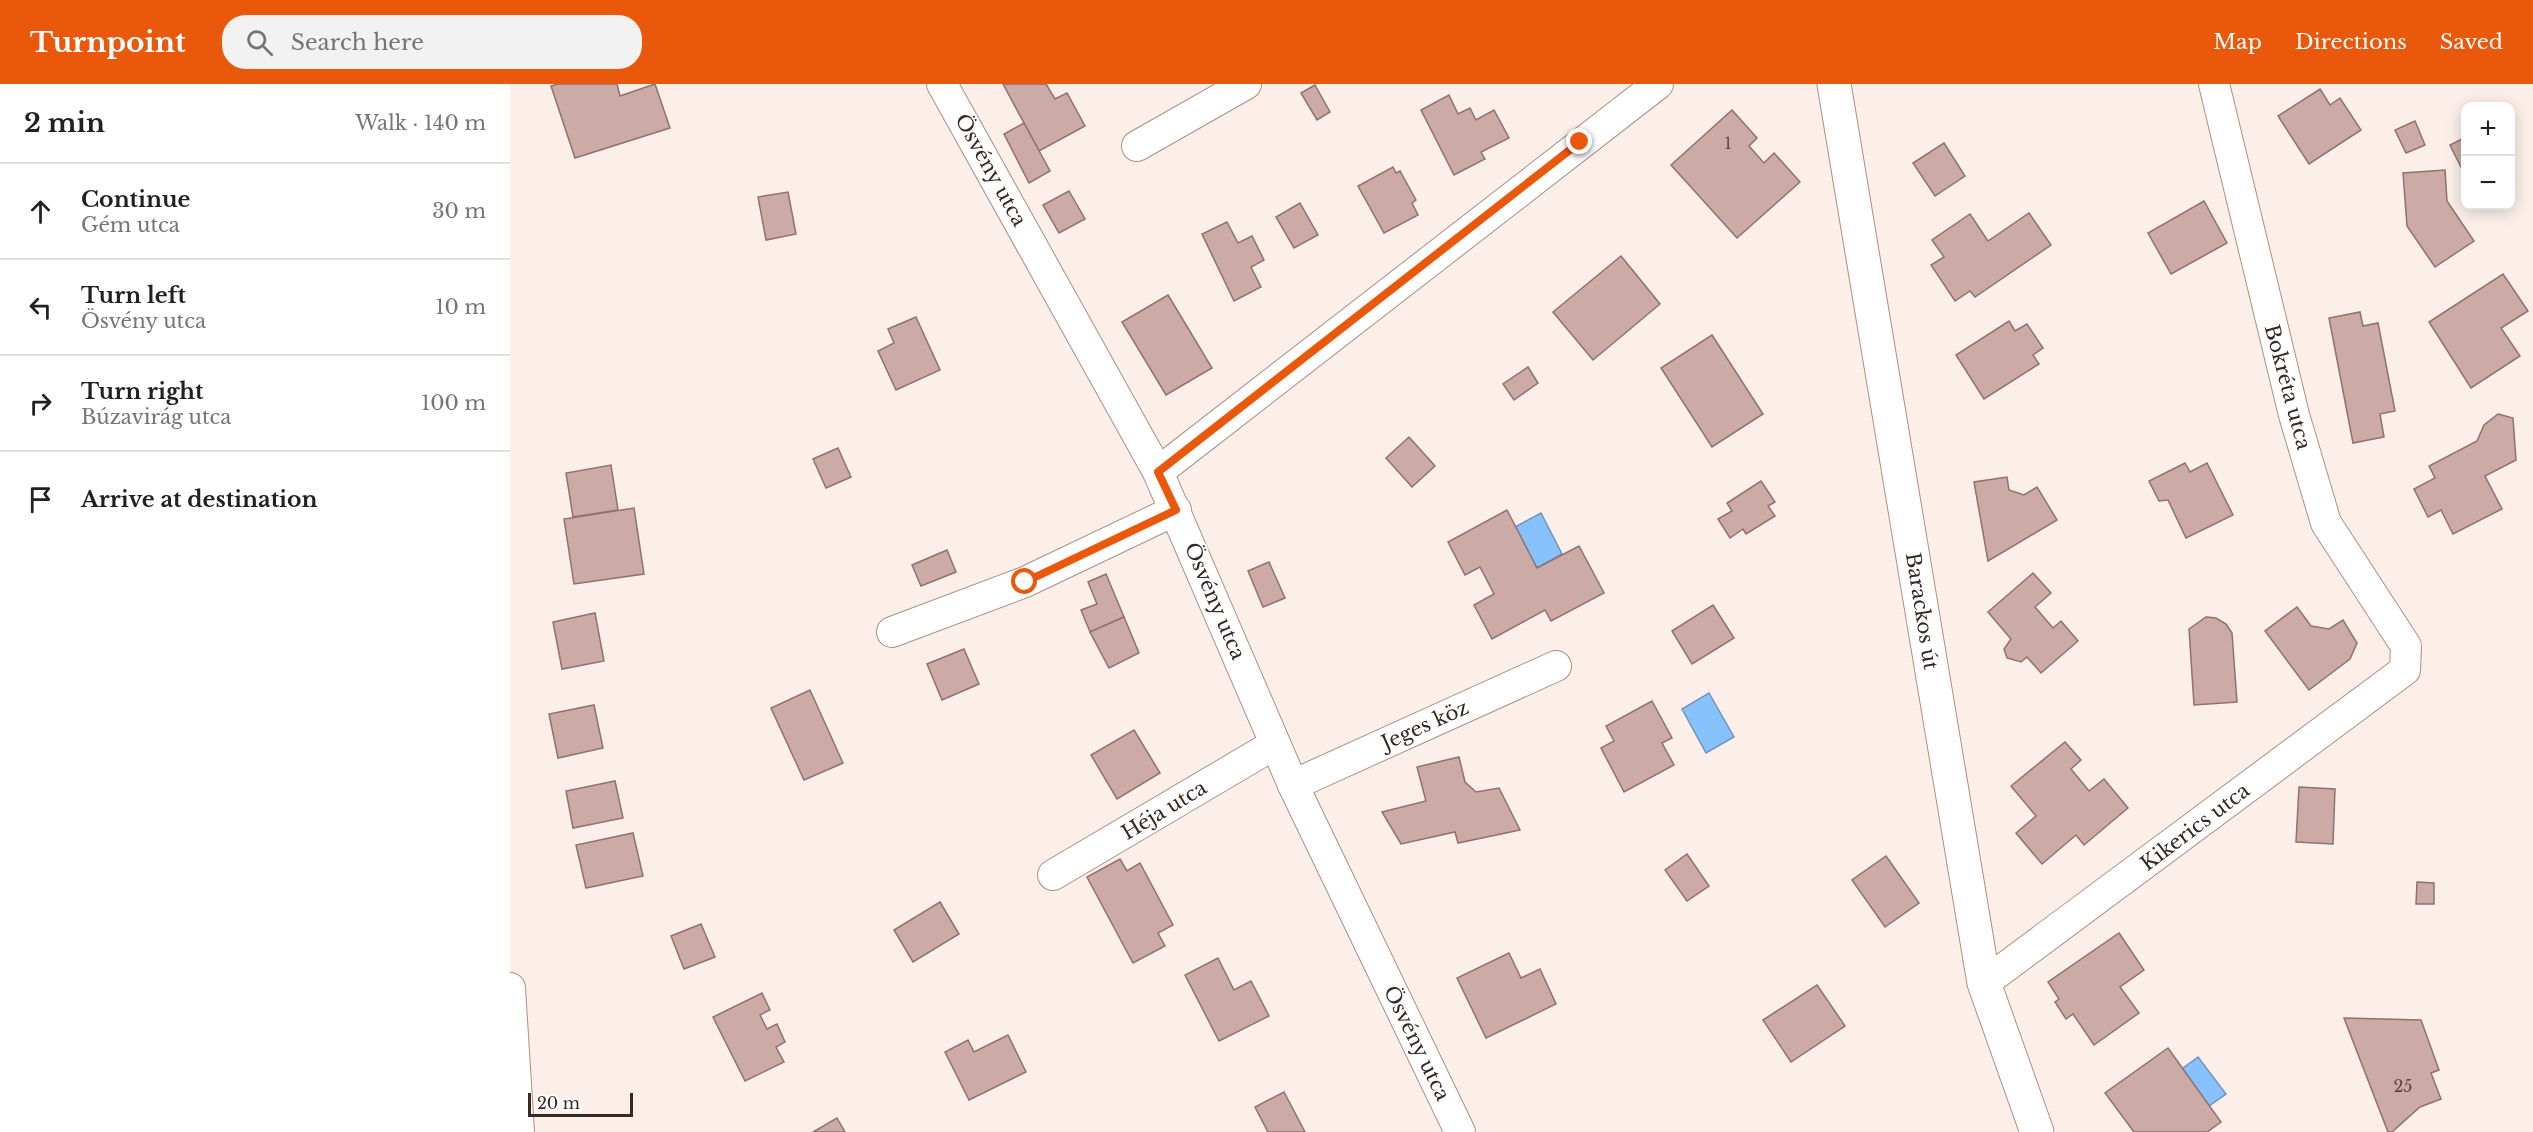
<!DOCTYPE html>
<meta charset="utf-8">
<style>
:root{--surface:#fff;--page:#f2f2f2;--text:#202124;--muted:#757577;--line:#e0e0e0;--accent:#ea580c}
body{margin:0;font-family:"Libre Baskerville",serif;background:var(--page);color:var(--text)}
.controls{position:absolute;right:18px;top:18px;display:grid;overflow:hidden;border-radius:12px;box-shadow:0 3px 15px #0003}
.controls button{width:54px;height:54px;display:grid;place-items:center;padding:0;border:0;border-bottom:2px solid var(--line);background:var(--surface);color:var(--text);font:30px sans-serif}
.scale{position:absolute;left:18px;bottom:15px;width:105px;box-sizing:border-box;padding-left:6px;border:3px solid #352924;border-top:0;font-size:16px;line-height:21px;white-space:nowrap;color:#352924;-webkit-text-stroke:4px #fff;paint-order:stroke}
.stop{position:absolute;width:18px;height:18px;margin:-14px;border:4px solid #ea580c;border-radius:50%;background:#fff}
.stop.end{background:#ea580c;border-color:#fff;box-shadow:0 2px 6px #0008}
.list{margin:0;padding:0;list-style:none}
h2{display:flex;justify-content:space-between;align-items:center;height:78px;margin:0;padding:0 24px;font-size:26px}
h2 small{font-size:20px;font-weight:400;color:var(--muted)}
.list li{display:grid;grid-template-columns:39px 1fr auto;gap:18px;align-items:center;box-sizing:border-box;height:96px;padding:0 24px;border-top:2px solid var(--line)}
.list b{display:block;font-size:22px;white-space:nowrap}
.list p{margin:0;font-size:20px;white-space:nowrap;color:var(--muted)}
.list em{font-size:20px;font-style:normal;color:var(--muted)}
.icon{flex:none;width:33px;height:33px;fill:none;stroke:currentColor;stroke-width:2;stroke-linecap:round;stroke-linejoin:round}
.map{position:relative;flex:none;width:2023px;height:1048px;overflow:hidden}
header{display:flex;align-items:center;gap:36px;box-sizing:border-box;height:84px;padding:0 30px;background:var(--accent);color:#fff}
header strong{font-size:28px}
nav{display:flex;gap:33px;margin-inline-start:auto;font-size:21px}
.search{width:420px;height:54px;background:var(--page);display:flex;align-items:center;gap:15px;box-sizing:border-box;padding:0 21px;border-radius:24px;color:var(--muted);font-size:22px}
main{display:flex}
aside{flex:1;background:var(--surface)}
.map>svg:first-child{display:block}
</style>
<header>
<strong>Turnpoint</strong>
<div class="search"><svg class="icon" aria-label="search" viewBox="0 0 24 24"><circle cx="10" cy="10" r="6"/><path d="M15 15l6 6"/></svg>Search here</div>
<nav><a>Map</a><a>Directions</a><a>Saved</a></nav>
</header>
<main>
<aside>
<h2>2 min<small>Walk · 140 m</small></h2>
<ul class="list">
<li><svg class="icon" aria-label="ahead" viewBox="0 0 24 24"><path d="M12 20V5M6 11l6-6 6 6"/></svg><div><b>Continue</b><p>Gém utca</p></div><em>30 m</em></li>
<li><svg class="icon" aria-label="left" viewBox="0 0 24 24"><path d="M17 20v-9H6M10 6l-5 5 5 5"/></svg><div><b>Turn left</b><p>Ösvény utca</p></div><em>10 m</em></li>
<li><svg class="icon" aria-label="right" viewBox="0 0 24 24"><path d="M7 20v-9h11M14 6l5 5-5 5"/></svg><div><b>Turn right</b><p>Búzavirág utca</p></div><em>100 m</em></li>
<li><svg class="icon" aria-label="arrive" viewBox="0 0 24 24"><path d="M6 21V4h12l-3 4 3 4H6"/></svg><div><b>Arrive at destination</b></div></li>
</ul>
</aside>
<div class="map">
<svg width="2023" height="1048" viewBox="0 0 2023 1048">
<rect width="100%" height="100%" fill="#fcefea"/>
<g fill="#87c2fc" stroke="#6e94bb" stroke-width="1.5">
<polygon points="1031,429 1052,470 1027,484 1005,443"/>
<polygon points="1199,609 1224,653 1196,669 1172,625"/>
<polygon points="1688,973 1716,1010 1699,1022 1672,985"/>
</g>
<g fill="#ccaaa5" stroke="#90716d" stroke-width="1.5">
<polygon points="48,0 107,0 110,12 145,0 160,44 65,74 41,2"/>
<polygon points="493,0 536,0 545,15 557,9 575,42 529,67"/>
<polygon points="805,1 820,28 807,36 791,9"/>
<polygon points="1810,5 1820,21 1830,14 1851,46 1799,80 1768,32"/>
<polygon points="939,11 948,30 960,24 966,36 984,26 999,54 971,68 975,75 944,91 911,26"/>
<polygon points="1222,26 1247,54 1239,62 1254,79 1264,69 1290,98 1227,154 1161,81"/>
<polygon points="1905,37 1915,61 1896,69 1885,46"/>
<polygon points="514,39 540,87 519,99 494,50"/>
<polygon points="1956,53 1956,86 1953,87 1940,61"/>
<polygon points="1434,59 1455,92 1425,112 1403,79"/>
<polygon points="883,83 886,89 890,87 906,116 902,119 908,131 874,149 848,102"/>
<polygon points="1935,86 1937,117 1964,157 1925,183 1897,142 1893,89"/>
<polygon points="559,107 575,135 549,149 533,121"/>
<polygon points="278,108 286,150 256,156 248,113"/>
<polygon points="1694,117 1717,159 1661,190 1638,149"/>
<polygon points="790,119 808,151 784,164 766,133"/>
<polygon points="1519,129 1541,161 1465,213 1460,207 1445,217 1421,181 1434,173 1422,156 1460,130 1478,157"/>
<polygon points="717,138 728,159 742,152 754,176 741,183 751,203 724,217 692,150"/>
<polygon points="1111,172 1150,220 1083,276 1043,228"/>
<polygon points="1993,190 2018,227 1991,244 2010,272 1961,304 1919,238"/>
<polygon points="658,211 702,284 656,311 612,238"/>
<polygon points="1850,228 1853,242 1868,239 1885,327 1870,330 1874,353 1843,359 1819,234"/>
<polygon points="406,233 430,286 386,306 368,267 384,259 378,245"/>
<polygon points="1499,237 1505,247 1517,240 1533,264 1523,271 1529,280 1474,315 1446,271"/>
<polygon points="1202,251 1253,330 1202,363 1151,284"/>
<polygon points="1018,283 1028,299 1004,316 993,300"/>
<polygon points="1988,330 2003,334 2006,376 1975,392 1992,425 1943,450 1931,426 1918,433 1904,405 1925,394 1919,382 1967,357 1974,341"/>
<polygon points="899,353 925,382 902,403 876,374"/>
<polygon points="328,364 341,393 316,404 303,375"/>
<polygon points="1675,379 1680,388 1697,379 1723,431 1676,454 1658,416 1649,417 1639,397"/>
<polygon points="101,381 108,426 63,433 56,389"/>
<polygon points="1497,393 1499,406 1514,411 1527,403 1547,436 1478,477 1464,398"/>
<polygon points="1251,397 1265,418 1258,422 1265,432 1236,450 1233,445 1220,454 1208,435 1222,427 1217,419"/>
<polygon points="124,424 134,490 64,500 54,435"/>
<polygon points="997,426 1027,484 1069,462 1094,509 1041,537 1035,526 982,555 964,521 984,510 970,483 955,491 938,458"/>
<polygon points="437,466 446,488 411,502 402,481"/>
<polygon points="759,478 775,514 753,523 738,487"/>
<polygon points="1523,489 1541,509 1525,523 1543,544 1551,537 1568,557 1531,589 1517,573 1511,578 1497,574 1494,565 1501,555 1478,528"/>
<polygon points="596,490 614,533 580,548 571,526 587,520 578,498"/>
<polygon points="1203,521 1224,554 1182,580 1162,547"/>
<polygon points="1787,523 1801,542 1819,545 1833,536 1847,559 1840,575 1799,606 1755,547"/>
<polygon points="85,529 94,577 52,585 43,538"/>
<polygon points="614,533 629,569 599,584 580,548"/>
<polygon points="1696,533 1706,534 1716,540 1722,549 1727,618 1684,621 1679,545"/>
<polygon points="454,565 469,600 432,616 417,580"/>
<polygon points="300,606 333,679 294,696 261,624"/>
<polygon points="1142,617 1162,654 1152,659 1164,681 1114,708 1091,664 1104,657 1096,642"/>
<polygon points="84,621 93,664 48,674 39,630"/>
<polygon points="624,646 650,689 607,715 581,671"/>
<polygon points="1555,658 1571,676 1561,685 1579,707 1594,695 1618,724 1574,761 1566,751 1532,780 1506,749 1526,732 1501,702"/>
<polygon points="949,673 955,698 966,708 989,704 1010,746 948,759 945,748 891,760 872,728 916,717 907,683"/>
<polygon points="105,697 113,734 63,744 56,707"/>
<polygon points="1789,703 1825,705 1823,760 1786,758"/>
<polygon points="123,749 133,792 76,804 66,761"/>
<polygon points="1177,770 1199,802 1177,817 1155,786"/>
<polygon points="1376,772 1409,819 1375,843 1342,796"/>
<polygon points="610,775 617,787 630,779 663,841 648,849 655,862 623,879 577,793"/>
<polygon points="1907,798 1924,799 1924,820 1906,820"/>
<polygon points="430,818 449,850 403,878 384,846"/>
<polygon points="191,840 205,873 174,885 161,852"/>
<polygon points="1609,849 1634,886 1610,903 1629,929 1584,961 1563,930 1556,935 1545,918 1549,915 1538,898"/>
<polygon points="999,869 1011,894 1030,885 1046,920 976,954 947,894"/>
<polygon points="708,874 724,906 741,897 759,932 709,957 675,891"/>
<polygon points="1307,901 1335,942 1281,978 1253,936"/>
<polygon points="252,909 260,926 250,931 257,945 267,940 275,958 266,963 274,978 235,997 203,933"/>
<polygon points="1834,934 1911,936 1929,986 1921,989 1931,1015 1910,1023 1882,1048 1878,1048"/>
<polygon points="498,951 516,988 459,1016 435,968 458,956 464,968"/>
<polygon points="1658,964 1711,1038 1697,1048 1624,1048 1595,1009"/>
<polygon points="774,1008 795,1048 758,1048 745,1023"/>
<polygon points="327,1034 335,1048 303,1048"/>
</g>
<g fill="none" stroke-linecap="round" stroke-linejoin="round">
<g stroke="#ac8f82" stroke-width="32">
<g id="street">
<polyline points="432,0 648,388 783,701 950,1048"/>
<polyline points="627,62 736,0"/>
<polyline points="648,388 1148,0"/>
<polyline points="382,548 515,498 666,426"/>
<polyline points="783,701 1046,582"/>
<polyline points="543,791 765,660"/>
<polyline points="1474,899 1895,586 1896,562 1816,439 1784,331 1704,0"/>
<polyline points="0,904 9,1048"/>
</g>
</g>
<g stroke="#ac8f82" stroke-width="35">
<polyline id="secondary" points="1324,0 1474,899 1527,1048"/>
</g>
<use href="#street" stroke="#fff" stroke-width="30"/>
<use href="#secondary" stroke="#fff" stroke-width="33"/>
</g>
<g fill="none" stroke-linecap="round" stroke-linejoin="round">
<polyline stroke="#ea580c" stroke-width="8" points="515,498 666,426 648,388 1070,58"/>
</g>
<g text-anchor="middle" stroke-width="4.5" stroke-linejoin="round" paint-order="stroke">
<g font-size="16" fill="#5b4944">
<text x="1218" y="65">1</text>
<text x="1893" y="1008">25</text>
</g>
<g font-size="20" fill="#352924" stroke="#fff">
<text transform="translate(481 86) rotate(61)" y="7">Ösvény utca</text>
<text transform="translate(1778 303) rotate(75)" y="7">Bokréta utca</text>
<text transform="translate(705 517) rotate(67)" y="7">Ösvény utca</text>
<text transform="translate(1412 527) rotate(81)" y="7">Barackos út</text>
<text transform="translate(915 641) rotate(-24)" y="7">Jeges köz</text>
<text transform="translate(654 726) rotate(-31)" y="7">Héja utca</text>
<text transform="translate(1685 743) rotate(-37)" y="7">Kikerics utca</text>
<text transform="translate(907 959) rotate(64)" y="7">Ösvény utca</text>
</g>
</g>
</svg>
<div class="controls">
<button>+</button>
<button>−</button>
</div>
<div class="scale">20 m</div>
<div class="stop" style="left:515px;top:498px"></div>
<div class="stop end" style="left:1070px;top:58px"></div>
</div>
</main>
